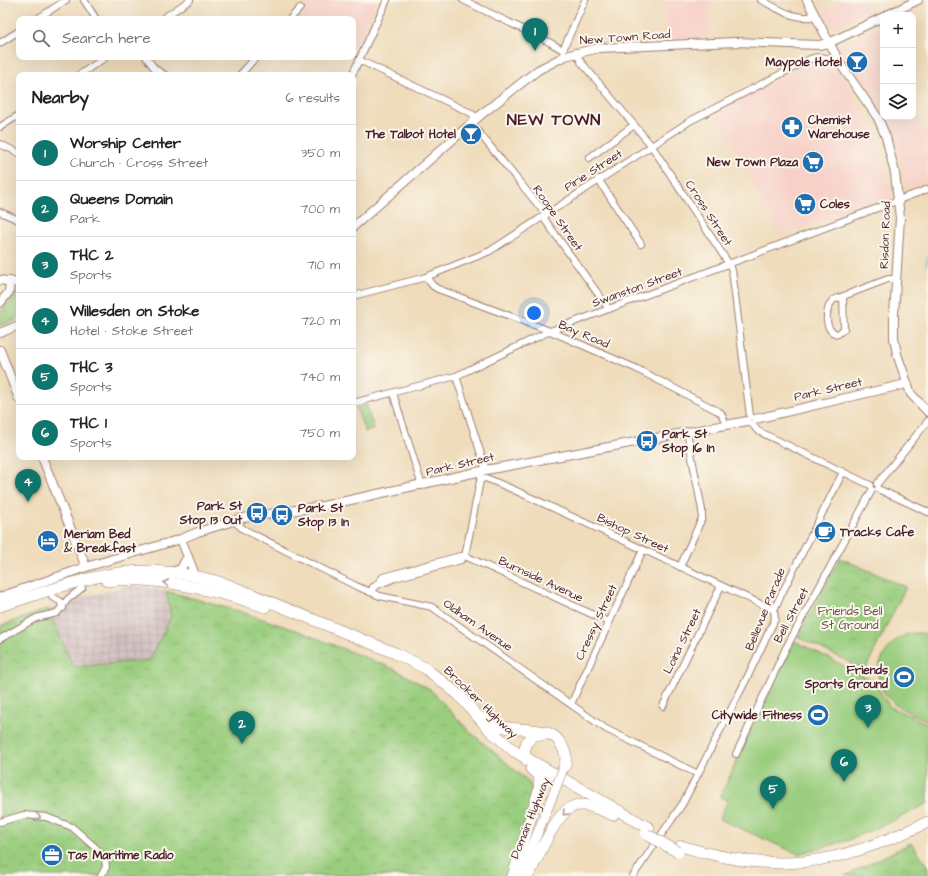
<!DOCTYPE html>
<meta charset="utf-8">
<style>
:root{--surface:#fff;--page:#f2f2f2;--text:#202124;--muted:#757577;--line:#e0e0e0;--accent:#0f766e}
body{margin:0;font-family:"Architects Daughter",sans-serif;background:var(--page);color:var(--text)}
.controls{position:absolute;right:12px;top:12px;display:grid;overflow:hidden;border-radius:8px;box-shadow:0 4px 16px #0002}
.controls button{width:36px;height:36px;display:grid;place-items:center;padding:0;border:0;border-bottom:1px solid var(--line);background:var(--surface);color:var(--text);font:20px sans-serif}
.you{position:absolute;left:534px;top:313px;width:14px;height:14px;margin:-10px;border:3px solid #fff;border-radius:50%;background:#1a73e8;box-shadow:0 0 0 6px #1a73e833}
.badge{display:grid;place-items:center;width:26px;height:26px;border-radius:50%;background:var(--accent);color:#fff;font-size:13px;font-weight:700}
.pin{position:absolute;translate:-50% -33px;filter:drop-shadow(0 1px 2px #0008)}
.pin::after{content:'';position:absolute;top:21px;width:14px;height:12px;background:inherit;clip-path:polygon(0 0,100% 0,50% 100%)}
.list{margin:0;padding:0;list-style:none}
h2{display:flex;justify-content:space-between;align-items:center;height:52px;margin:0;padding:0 16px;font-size:17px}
h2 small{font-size:13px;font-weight:400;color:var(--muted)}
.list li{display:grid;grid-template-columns:26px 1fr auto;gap:12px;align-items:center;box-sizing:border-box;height:56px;padding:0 16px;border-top:1px solid var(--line)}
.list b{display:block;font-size:15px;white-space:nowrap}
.list p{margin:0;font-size:13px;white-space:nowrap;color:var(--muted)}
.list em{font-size:13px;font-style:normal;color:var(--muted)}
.icon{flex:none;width:22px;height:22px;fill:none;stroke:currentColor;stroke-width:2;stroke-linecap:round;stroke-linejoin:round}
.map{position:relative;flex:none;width:928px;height:876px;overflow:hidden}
.search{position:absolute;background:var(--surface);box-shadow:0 4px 16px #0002;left:16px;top:16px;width:340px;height:44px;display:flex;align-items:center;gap:10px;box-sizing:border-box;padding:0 14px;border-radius:8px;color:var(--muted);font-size:15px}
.panel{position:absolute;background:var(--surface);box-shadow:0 4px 16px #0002;left:16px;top:72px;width:340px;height:388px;border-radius:8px}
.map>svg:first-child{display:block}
</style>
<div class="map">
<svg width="928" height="876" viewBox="0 0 928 876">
<defs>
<pattern id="industrial-grid" width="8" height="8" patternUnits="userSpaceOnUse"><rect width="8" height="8" fill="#d2bfc0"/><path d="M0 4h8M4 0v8" fill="none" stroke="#b6a4a5"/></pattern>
<pattern id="park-crowns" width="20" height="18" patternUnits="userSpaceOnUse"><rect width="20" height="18" fill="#9acd7e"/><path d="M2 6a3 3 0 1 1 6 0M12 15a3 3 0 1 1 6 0" fill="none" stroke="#86b06d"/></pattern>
</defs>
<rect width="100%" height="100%" fill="#fbf7ec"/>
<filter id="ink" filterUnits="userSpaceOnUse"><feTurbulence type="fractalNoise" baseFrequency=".025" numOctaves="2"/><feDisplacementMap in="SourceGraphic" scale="8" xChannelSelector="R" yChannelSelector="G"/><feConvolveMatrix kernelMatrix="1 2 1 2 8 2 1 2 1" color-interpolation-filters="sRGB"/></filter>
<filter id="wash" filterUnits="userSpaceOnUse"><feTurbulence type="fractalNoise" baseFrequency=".012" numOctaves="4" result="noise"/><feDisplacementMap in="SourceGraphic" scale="16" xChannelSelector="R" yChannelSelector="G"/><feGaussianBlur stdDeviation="0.9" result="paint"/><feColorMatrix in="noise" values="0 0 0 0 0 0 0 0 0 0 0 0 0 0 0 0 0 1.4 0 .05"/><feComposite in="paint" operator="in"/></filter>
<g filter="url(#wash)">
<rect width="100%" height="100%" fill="#efdcbb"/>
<g fill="#f7d1c8">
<polygon points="310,0 377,0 353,50 353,19 298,19 307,10 304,5"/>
<polygon points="658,0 713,0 708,11 712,37 666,39 666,5"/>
<polygon points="841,0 862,0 867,11 832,29 823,12"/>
<polygon points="883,25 883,115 839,48"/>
<polygon points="824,59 832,62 875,130 892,194 891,201 780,235 715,112 815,60"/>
<polygon points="913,110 924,133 928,132 928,182 906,188 893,130 884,117 913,117"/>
</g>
<polygon fill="url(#industrial-grid)" points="132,585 166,591 171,616 150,660 72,667 48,609 73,603 79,598"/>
<g fill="#9acd7e" stroke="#727654">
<path d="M922 633 928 635V721C916 715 899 710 890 700 886 696 880 688 879 682 875 663 889 641 907 634 911 633 917 633 922 633Z"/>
<polygon points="795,641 872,680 890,707 928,724 928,803 899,818 846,841 798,854 719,819 728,800 720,797 779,671"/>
</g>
<g fill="url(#park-crowns)" stroke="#727654">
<polygon points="19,292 19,319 0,326 0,313 15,294"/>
<polygon points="364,404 366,404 374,429 365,432 356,407 363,405 363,406"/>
<polygon points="840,558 906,587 865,670 798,637"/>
<polygon points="166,591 242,612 301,632 394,669 430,689 469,731 528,781 532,789 532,802 508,876 0,876 0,626 48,609 73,667 150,660 171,616"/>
<polygon points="911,843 928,865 928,876 845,876"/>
</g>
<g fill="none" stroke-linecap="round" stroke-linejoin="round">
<polyline stroke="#6cb8e5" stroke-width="1.5" points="926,265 928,257"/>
</g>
</g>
<g filter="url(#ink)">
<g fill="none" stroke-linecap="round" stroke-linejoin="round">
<g stroke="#9c7e73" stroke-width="8">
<g id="street">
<polyline points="84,0 96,19"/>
<polyline points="463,0 549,42 563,50 565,56"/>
<path d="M761 0C779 9 795 21 815 16"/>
<polyline points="37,19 66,0"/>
<polyline points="162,19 190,0"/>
<polyline points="290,19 300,8"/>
<polyline points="0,43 19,31"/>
<polyline points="563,50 585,0"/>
<polyline points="576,52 581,62 651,145 729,264 732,270 750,416"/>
<polyline points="146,57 155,69 165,75"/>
<polyline points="359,60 471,113 477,118"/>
<polyline points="79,75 106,57"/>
<polyline points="240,75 256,57"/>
<polyline points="352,75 387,0"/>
<polyline points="471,123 544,212 545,220 609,309"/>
<polyline points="0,127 19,115"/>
<polyline points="0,144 19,153"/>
<polyline points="589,158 634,125"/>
<polyline points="598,179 641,244"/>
<polyline points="0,212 19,220"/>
<polyline points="426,277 433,286 438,289 550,331 635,368 716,410 721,413 726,424"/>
<path d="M353 296 426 277 490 251 690 121 810 59C822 54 829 59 841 65"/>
<path d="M843 297 844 329 838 334C823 332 825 309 833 300L888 279H896"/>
<polyline points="456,376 486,470"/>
<polyline points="393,393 422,486"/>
<polyline points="353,403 456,376 550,331 928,189"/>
<polyline points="752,424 758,431 870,485"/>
<polyline points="481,479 486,478 512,489 774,610"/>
<polyline points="877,484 928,421"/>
<polyline points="878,489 928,512"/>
<polyline points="233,520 243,529 356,586 380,596 432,607 606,729 698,774"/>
<polyline points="465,556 481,476"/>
<polyline points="680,567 702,518 702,510 687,432"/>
<polyline points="373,587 395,578 461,560 465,556"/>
<polyline points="370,592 383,577 460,556 465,556 609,622"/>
<polyline points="52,597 60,601 63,608"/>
<polyline points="0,639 36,618 57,613 68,599 82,588"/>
<polyline points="571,704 643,550"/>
<polyline points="663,706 721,586"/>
<polyline points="736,754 786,648 872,490"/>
<polyline points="0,822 24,815 46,817 72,827 97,849 105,859 106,867 101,876"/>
<polyline points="633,876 683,803 746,680 775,619 774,610 780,597 843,472"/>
</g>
</g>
<g stroke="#9c7e73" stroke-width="10">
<g id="secondary">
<polyline points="807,0 841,65 878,118 886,137 895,173 900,218 894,315 894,338 897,354 911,394 928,412"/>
<polyline points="887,15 918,0"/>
<polyline points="353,227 483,113 538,70 565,56 599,48 736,42 819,45 829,43 883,17"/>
<polyline points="0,280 19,283"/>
<polyline points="0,303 9,292 10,281"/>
<polyline points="0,333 19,325"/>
<polyline points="0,350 19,399"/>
<polyline points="755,419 906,384"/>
<polyline points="42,457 86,567"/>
<polyline points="181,539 195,575"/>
<polyline points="171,572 181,569 185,561"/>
<polyline points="0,597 86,567 181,539 198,532 243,518 323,506 486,470 747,421"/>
</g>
</g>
<g stroke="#9c7e73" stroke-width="10">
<polyline id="primary" points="520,876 553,795"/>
</g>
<g stroke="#9c7e73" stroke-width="12">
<g id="highway">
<path d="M107 581C152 575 222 591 265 607"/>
<path d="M0 606C88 578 139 555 231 586L395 653 425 668 459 695 489 729 514 751 649 828"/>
<path d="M484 718C490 723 496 726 504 727 524 732 553 724 563 748 567 755 567 762 563 769"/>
<polyline points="527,760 524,752 527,742 534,735 544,735"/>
<path d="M681 846C781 876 836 865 928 822"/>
<polyline points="513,876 539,790 540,777 531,769"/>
<path d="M528 876C537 860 556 813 572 807 585 801 601 810 613 815"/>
</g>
</g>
<use href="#street" stroke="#fff" stroke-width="6"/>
<use href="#secondary" stroke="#fff" stroke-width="8"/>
<use href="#primary" stroke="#fff" stroke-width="9"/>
<use href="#highway" stroke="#fff" stroke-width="11"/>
<g stroke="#9c7e73" stroke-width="10" stroke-linecap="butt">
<polyline id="primary-bridge" points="553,795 563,769"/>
</g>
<g stroke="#9c7e73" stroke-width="12" stroke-linecap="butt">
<polyline id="highway-bridge" points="646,834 678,852"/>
</g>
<use href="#primary-bridge" stroke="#fff" stroke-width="9"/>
<use href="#highway-bridge" stroke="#fff" stroke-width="11"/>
</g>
<defs><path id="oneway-chevron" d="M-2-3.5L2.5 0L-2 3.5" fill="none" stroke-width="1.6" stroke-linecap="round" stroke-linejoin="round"/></defs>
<g stroke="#ae9aa0">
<use href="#oneway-chevron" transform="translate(166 583) rotate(-173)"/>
<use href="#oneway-chevron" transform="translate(565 813) rotate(136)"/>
<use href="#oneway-chevron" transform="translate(38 817) rotate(7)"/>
</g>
</g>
<defs>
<g id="bar-disc" transform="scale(1.15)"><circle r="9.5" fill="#1f6fb2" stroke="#fbf7ec"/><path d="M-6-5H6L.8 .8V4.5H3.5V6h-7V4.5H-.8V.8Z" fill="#fff"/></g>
<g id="pharmacy-disc" transform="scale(1.15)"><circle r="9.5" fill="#1f6fb2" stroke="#fbf7ec"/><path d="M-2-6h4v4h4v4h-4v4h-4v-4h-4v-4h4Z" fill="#fff"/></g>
<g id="supermarket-disc" transform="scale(1.15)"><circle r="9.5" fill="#1f6fb2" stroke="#fbf7ec"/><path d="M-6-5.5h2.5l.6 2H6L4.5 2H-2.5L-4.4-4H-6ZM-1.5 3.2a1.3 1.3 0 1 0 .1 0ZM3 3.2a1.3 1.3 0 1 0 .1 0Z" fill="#fff"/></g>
<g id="bus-disc" transform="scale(1.15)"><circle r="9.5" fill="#1f6fb2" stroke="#fbf7ec"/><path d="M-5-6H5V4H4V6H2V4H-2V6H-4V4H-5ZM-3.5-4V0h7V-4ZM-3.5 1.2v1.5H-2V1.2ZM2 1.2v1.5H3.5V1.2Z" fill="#fff"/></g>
<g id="cafe-disc" transform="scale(1.15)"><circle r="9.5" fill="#1f6fb2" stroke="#fbf7ec"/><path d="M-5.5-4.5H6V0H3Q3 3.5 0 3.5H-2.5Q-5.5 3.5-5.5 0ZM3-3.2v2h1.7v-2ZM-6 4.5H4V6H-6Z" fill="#fff"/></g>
<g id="hotel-disc" transform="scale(1.15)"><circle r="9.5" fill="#1f6fb2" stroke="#fbf7ec"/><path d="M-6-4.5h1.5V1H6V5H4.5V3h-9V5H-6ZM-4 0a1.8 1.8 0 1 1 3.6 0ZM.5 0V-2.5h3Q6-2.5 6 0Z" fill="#fff"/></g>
<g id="stadium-disc" transform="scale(1.15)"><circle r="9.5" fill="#1f6fb2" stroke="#fbf7ec"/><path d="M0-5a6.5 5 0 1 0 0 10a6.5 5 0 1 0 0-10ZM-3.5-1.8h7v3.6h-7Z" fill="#fff"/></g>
<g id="office-disc" transform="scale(1.15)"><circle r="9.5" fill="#1f6fb2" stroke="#fbf7ec"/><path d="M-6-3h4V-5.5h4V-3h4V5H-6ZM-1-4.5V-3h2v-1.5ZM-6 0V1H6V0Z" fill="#fff"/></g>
</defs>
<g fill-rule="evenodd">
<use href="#bar-disc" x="857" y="62"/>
<use href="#pharmacy-disc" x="792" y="127"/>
<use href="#bar-disc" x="471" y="134"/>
<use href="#supermarket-disc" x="813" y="162"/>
<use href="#supermarket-disc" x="805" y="204"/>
<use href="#bus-disc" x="647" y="441"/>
<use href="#bus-disc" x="257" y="513"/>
<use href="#bus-disc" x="282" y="515"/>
<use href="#cafe-disc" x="825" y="532"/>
<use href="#hotel-disc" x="48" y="541"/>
<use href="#stadium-disc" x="904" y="677"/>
<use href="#stadium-disc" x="818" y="715"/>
<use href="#office-disc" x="52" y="855"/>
</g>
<g text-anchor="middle" stroke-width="4" stroke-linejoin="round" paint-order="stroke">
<g font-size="12" fill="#4a1f2b" stroke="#fbf7ec">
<text transform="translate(625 37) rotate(-4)" y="4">New Town Road</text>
<text transform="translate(593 170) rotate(-33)" y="4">Pirie Street</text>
<text transform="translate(709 213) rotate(57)" y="4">Cross Street</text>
<text transform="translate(558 218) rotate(55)" y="4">Roope Street</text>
<text transform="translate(885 235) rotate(-88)" y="4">Risdon Road</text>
<text transform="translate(637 287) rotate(-20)" y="4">Swanston Street</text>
<text transform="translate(584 334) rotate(23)" y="4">Bay Road</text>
<text transform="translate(828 389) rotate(-13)" y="4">Park Street</text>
<text transform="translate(460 464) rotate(-13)" y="4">Park Street</text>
<text transform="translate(633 533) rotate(25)" y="4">Bishop Street</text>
<text transform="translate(541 579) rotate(25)" y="4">Burnside Avenue</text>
<text transform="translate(765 609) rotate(-68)" y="4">Bellevue Parade</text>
<text transform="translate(791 615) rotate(-62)" y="4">Bell Street</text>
<text transform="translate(596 622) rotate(-65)" y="4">Cressy Street</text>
<text transform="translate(478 625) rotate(35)" y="4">Oldham Avenue</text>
<text transform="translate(682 641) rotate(-64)" y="4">Loina Street</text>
<text transform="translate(481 702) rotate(44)" y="4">Brooker Highway</text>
<text transform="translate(530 818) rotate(-68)" y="4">Domain Highway</text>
</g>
<g font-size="12" font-weight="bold" fill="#4a1f2b" stroke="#fbf7ec" text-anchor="start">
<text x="842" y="66" text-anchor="end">Maypole Hotel</text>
<text x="808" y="124">Chemist<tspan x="808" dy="14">Warehouse</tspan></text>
<text x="456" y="138" text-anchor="end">The Talbot Hotel</text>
<text x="798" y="166" text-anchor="end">New Town Plaza</text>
<text x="820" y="208">Coles</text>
<text x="662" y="438">Park St<tspan x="662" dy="14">Stop 16 In</tspan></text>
<text x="242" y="510" text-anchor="end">Park St<tspan x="242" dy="14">Stop 13 Out</tspan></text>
<text x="298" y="512">Park St<tspan x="298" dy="14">Stop 13 In</tspan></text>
<text x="840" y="536">Tracks Cafe</text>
<text x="64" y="538">Meriam Bed<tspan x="64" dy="14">&amp; Breakfast</tspan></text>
<text x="888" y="674" text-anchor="end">Friends<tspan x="888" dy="14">Sports Ground</tspan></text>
<text x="802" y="719" text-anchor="end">Citywide Fitness</text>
<text x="68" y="859">Tas Maritime Radio</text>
</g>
<g font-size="12" fill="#625344" stroke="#fbf7ec">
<text x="850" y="615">Friends Bell<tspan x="850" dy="14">St Ground</tspan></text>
</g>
<g font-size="16" font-weight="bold" letter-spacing="1" fill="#4a1f2b" stroke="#fbf7ec">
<text x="554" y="125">NEW TOWN</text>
</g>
</g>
</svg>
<div class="controls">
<button>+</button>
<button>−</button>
<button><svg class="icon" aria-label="layers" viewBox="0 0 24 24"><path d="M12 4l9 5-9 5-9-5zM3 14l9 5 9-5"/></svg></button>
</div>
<div class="you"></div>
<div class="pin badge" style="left:535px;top:51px">1</div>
<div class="pin badge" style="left:242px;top:744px">2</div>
<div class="pin badge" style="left:868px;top:728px">3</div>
<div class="pin badge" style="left:28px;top:502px">4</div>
<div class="pin badge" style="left:773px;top:809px">5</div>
<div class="pin badge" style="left:844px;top:782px">6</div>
<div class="search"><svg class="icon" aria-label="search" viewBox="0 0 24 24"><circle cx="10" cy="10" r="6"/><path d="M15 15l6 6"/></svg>Search here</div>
<section class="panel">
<h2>Nearby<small>6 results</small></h2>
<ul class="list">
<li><span class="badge">1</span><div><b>Worship Center</b><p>Church · Cross Street</p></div><em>350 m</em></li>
<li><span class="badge">2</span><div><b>Queens Domain</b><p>Park</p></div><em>700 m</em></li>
<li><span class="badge">3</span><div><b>THC 2</b><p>Sports</p></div><em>710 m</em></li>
<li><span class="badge">4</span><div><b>Willesden on Stoke</b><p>Hotel · Stoke Street</p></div><em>720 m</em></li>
<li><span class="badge">5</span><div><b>THC 3</b><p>Sports</p></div><em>740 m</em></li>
<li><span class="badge">6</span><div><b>THC 1</b><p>Sports</p></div><em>750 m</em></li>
</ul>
</section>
</div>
